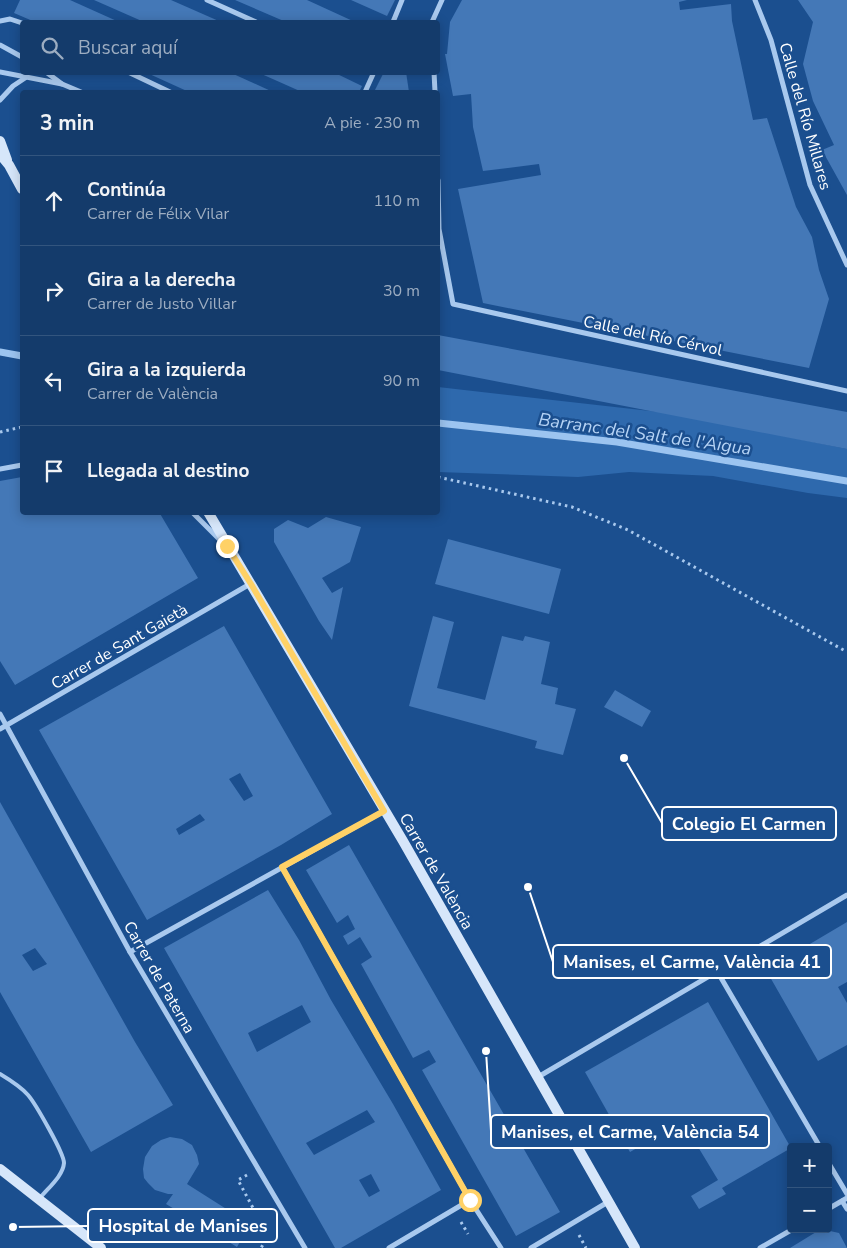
<!DOCTYPE html>
<html lang="es">
<meta charset="utf-8">
<style>
:root{--surface:#143b6b;--page:#1d4271;--text:#f1f3f6;--muted:#9dadc1;--line:#33557e}
body{margin:0;font-family:"Nunito Sans",sans-serif;background:var(--page);color:var(--text)}
.controls{position:absolute;right:15px;bottom:15px;display:grid;overflow:hidden;border-radius:5px;box-shadow:0 2px 12px #0003}
.controls button{width:45px;height:45px;display:grid;place-items:center;padding:0;border:0;border-bottom:1px solid var(--line);background:var(--surface);color:var(--text);font:25px sans-serif}
.stop{position:absolute;width:15px;height:15px;margin:-11px;border:4px solid #ffd166;border-radius:50%;background:#fff}
.stop.end{background:#ffd166;border-color:#fff;box-shadow:0 1px 5px #0008}
.list{margin:0;padding:0;list-style:none}
h2{display:flex;justify-content:space-between;align-items:center;height:65px;margin:0;padding:0 20px;font-size:21px}
h2 small{font-size:16px;font-weight:400;color:var(--muted)}
.list li{display:grid;grid-template-columns:32px 1fr auto;gap:15px;align-items:center;box-sizing:border-box;height:90px;padding:0 20px;border-top:1px solid var(--line)}
.list b{display:block;font-size:19px;white-space:nowrap}
.list p{margin:0;font-size:16px;white-space:nowrap;color:var(--muted)}
.list em{font-size:16px;font-style:normal;color:var(--muted)}
.icon{flex:none;width:28px;height:28px;fill:none;stroke:currentColor;stroke-width:2;stroke-linecap:round;stroke-linejoin:round}
.map{position:relative;flex:none;width:847px;height:1248px;overflow:hidden}
.search{position:absolute;background:var(--surface);box-shadow:0 2px 12px #0003;left:20px;top:20px;width:420px;height:55px;display:flex;align-items:center;gap:12px;box-sizing:border-box;padding:0 18px;border-radius:5px;color:var(--muted);font-size:19px}
.panel{position:absolute;background:var(--surface);box-shadow:0 2px 12px #0003;left:20px;top:90px;width:420px;height:425px;border-radius:5px}
.map>svg:first-child{display:block}
</style>
<div class="map">
<svg width="847" height="1248" viewBox="0 0 847 1248">
<rect width="100%" height="100%" fill="#1b4f8f"/>
<polygon fill="#2e69ad" points="438,387 677,414 847,449 847,498 808,493 713,476 629,472 578,477 438,472"/>
<g fill="none" stroke-linecap="round" stroke-linejoin="round">
<g stroke="#9cc4f0" stroke-width="7">
<polyline points="0,352 22,356"/>
<polyline points="438,423 617,442 847,481"/>
</g>
</g>
<g fill="#4478b7" fill-rule="evenodd">
<polygon points="20,0 70,0 119,22 35,22 14,13"/>
<polygon points="94,0 171,0 221,22 144,22"/>
<polygon points="235,0 307,0 355,22 286,22"/>
<polygon points="351,0 395,0 387,16"/>
<polygon points="462,0 687,0 679,2 680,10 731,4 732,21 753,120 767,118 796,207 812,237 819,270 829,299 809,368 483,303 458,189 541,175 539,164 483,171 473,127 471,94 453,96 445,54 447,54 450,22"/>
<polygon points="798,0 847,0 847,195 822,150 834,145 813,101 803,64 813,22"/>
<polygon points="145,72 229,72 273,92 189,92"/>
<polygon points="257,72 333,72 362,86 359,92 302,92"/>
<polygon points="384,72 406,72 409,92 374,92"/>
<polygon points="438,335 847,412 847,449 438,370"/>
<polygon points="22,477 22,512 159,512 198,578 15,685 0,661 0,481"/>
<polygon points="326,517 361,527 350,562 322,578 332,593 343,587 332,640 319,621 274,542 274,529 288,520 308,528"/>
<polygon points="448,539 561,569 549,614 435,584"/>
<polygon points="433,616 454,622 437,688 485,700 502,636 523,641 525,636 550,642 541,684 558,688 555,704 576,709 563,755 535,748 537,741 409,706"/>
<path d="M224 626 332 814 281 845 147 920 39 730ZM240 773 253 796 244 801 229 779ZM200 814 205 820 179 835 176 829Z"/>
<polygon points="615,690 651,711 642,727 604,707"/>
<path d="M0 802 135 1042 173 1105 91 1152 0 992ZM35 948 47 964 33 971 22 955Z"/>
<polygon points="349,845 560,1212 516,1236 422,1070 436,1062 429,1050 413,1058 361,964 372,957 360,937 348,945 343,936 355,929 348,915 337,923 306,870"/>
<path d="M268 890 299 940 331 1000 393 1104 441 1190 341 1248H335L164 948ZM302 1005 311 1022 257 1052 248 1033ZM367 1110 375 1122 314 1155 306 1143ZM371 1174 380 1191 369 1197 359 1180Z"/>
<polygon points="847,922 847,982 838,987 847,1003 847,1045 818,1061 766,970"/>
<polygon points="708,1002 791,1148 722,1188 726,1194 699,1209 691,1196 718,1180 683,1122 630,1152 585,1072"/>
<polygon points="170,1137 182,1139 192,1145 197,1155 199,1164 187,1184 239,1217 246,1231 237,1247 166,1204 173,1194 168,1194 155,1190 148,1183 144,1178 143,1169 145,1157 152,1146 161,1140"/>
<polygon points="821,1229 839,1233 847,1248 790,1248"/>
</g>
<g fill="none" stroke-linecap="round" stroke-linejoin="round">
<g stroke="#a9c9ee" stroke-width="3" stroke-dasharray="2.5 4" stroke-linecap="butt">
<polyline points="0,432 22,427"/>
<polyline points="438,477 572,507 628,530 847,652"/>
<polyline points="247,1175 238,1180 268,1236 261,1248"/>
<polyline points="461,1222 468,1234"/>
<polyline points="579,1235 586,1248"/>
</g>
<path stroke="#a9c9ee" stroke-width="4" d="M0 1074C10 1080 20 1086 28 1095 35 1103 64 1153 64 1163 63 1176 48 1188 40 1198"/>
<g stroke="#a9c9ee" stroke-width="5">
<polyline points="207,0 256,22"/>
<polyline points="755,0 771,40 810,185 847,265"/>
<polyline points="0,21 10,19 22,23"/>
<polyline points="393,22 402,0"/>
<polyline points="432,22 442,0"/>
<polyline points="0,45 22,57"/>
<polyline points="0,72 62,84"/>
<polyline points="46,72 62,84 81,92"/>
<polyline points="128,72 170,92"/>
<polyline points="434,72 435,92"/>
<polyline points="365,92 374,72"/>
<polyline points="0,100 13,86 25,78"/>
<polyline points="438,180 439,229 453,304 847,391"/>
<polyline points="0,469 22,465"/>
<polyline points="192,512 220,540"/>
<polyline points="0,714 130,952 305,1248"/>
<polyline points="0,729 250,584"/>
<polyline points="282,867 470,1200 501,1248"/>
<polyline points="130,952 384,811"/>
<polyline points="717,971 820,1147"/>
<polyline points="538,1077 847,895"/>
<polyline points="828,1162 847,1194"/>
<polyline points="842,1201 847,1209"/>
<polyline points="828,1209 847,1198"/>
<polyline points="389,1248 470,1200"/>
<polyline points="531,1248 608,1202"/>
<polyline points="760,1248 793,1229"/>
</g>
<g stroke="#d6e6fa" stroke-width="10">
<polyline points="0,141 7,160"/>
<polyline points="0,154 9,165 22,189"/>
<polyline points="208,512 403,841 635,1248"/>
<polyline points="0,1169 101,1248"/>
</g>
</g>
<g fill="none" stroke-linecap="round" stroke-linejoin="round">
<polyline stroke="#ffd166" stroke-width="6" points="227,546 251,584 384,811 282,867 470,1200"/>
</g>
<g text-anchor="middle" stroke-width="5" stroke-linejoin="round" paint-order="stroke">
<g font-size="16" fill="#fff" stroke="#1b4f8f">
<text transform="translate(806 116) rotate(74)" y="6">Calle del Río Millares</text>
<text transform="translate(653 335) rotate(12)" y="6">Calle del Río Cérvol</text>
<text transform="translate(119 646) rotate(-30)" y="6">Carrer de Sant Gaietà</text>
<text transform="translate(437 871) rotate(60)" y="6">Carrer de València</text>
<text transform="translate(160 977) rotate(60)" y="6">Carrer de Paterna</text>
</g>
<g font-size="18" font-style="italic" fill="#b5d3f5" stroke="#1b4f8f">
<text transform="translate(645 434) rotate(8)" y="6">Barranc del Salt de l'Aigua</text>
</g>
</g>
<path fill="none" stroke="#fff" stroke-width="2" d="M624 758L662 823M528 887L553 962M486 1051L491 1131M13 1227L88 1226"/>
<g fill="#fff" stroke="#1b4f8f" stroke-width="2">
<circle cx="624" cy="758" r="5"/>
<circle cx="528" cy="887" r="5"/>
<circle cx="486" cy="1051" r="5"/>
<circle cx="13" cy="1227" r="5"/>
</g>
<g fill="#1b4f8f" stroke="#fff" stroke-width="2">
<rect x="662" y="807" width="174" height="33" rx="5"/>
<rect x="553" y="945" width="278" height="33" rx="5"/>
<rect x="491" y="1115" width="278" height="33" rx="5"/>
<rect x="88" y="1209" width="189" height="33" rx="5"/>
</g>
<g font-size="18" text-anchor="middle" font-weight="bold" fill="#fff">
<text x="749" y="830">Colegio El Carmen</text>
<text x="692" y="968">Manises, el Carme, València 41</text>
<text x="630" y="1138">Manises, el Carme, València 54</text>
<text x="183" y="1232">Hospital de Manises</text>
</g>
</svg>
<div class="controls">
<button>+</button>
<button>−</button>
</div>
<div class="stop" style="left:470px;top:1200px"></div>
<div class="stop end" style="left:227px;top:546px"></div>
<div class="search"><svg class="icon" aria-label="search" viewBox="0 0 24 24"><circle cx="10" cy="10" r="6"/><path d="M15 15l6 6"/></svg>Buscar aquí</div>
<section class="panel">
<h2>3 min<small>A pie · 230 m</small></h2>
<ul class="list">
<li><svg class="icon" aria-label="ahead" viewBox="0 0 24 24"><path d="M12 20V5M6 11l6-6 6 6"/></svg><div><b>Continúa</b><p>Carrer de Félix Vilar</p></div><em>110 m</em></li>
<li><svg class="icon" aria-label="right" viewBox="0 0 24 24"><path d="M7 20v-9h11M14 6l5 5-5 5"/></svg><div><b>Gira a la derecha</b><p>Carrer de Justo Villar</p></div><em>30 m</em></li>
<li><svg class="icon" aria-label="left" viewBox="0 0 24 24"><path d="M17 20v-9H6M10 6l-5 5 5 5"/></svg><div><b>Gira a la izquierda</b><p>Carrer de València</p></div><em>90 m</em></li>
<li><svg class="icon" aria-label="arrive" viewBox="0 0 24 24"><path d="M6 21V4h12l-3 4 3 4H6"/></svg><div><b>Llegada al destino</b></div></li>
</ul>
</section>
</div>
